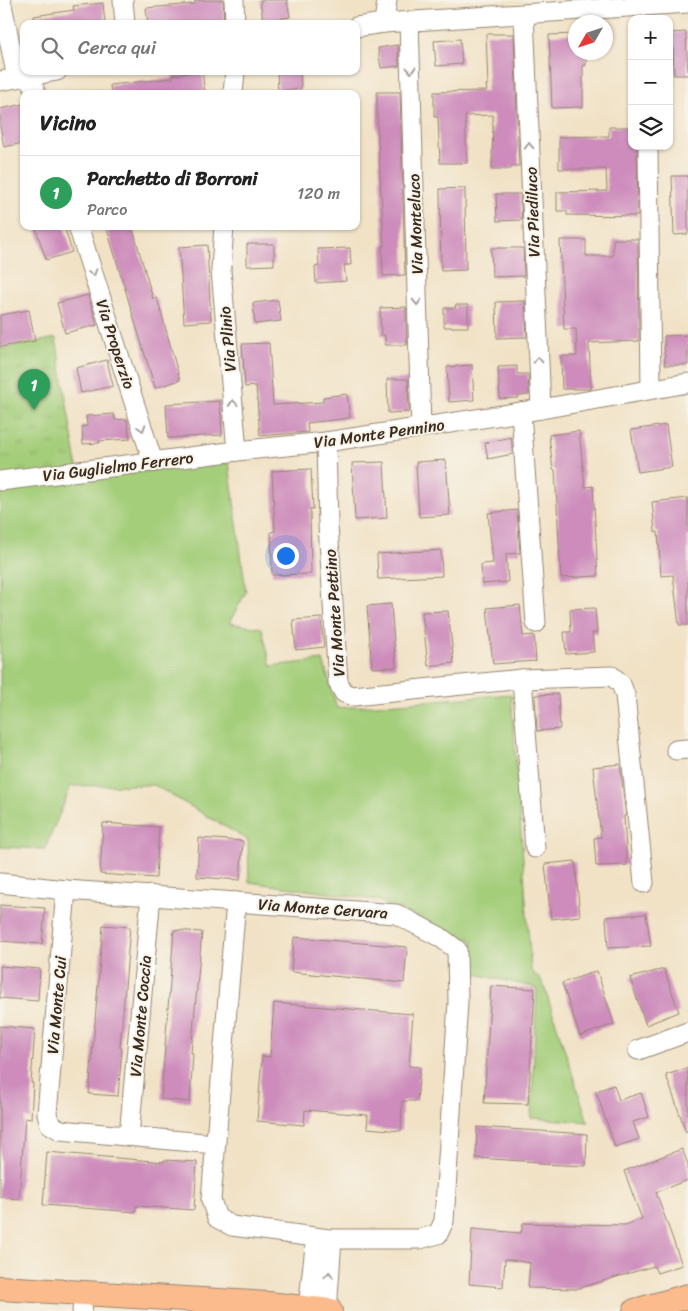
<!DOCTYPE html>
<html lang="it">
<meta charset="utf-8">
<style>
:root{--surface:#fff;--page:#f2f2f2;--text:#222;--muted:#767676;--line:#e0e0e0;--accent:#0b8043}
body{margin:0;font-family:Sriracha,sans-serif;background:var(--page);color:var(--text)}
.controls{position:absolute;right:15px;top:15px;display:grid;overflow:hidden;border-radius:10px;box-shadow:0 1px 4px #0004}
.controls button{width:45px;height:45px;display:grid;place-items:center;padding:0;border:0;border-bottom:1px solid var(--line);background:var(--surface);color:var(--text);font:25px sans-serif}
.compass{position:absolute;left:568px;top:15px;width:45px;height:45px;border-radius:50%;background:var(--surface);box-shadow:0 1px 4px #0004;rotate:231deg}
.you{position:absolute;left:285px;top:555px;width:18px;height:18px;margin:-12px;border:4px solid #fff;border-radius:50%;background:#1a73e8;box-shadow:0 0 0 8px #1a73e833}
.badge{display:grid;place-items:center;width:32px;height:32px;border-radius:50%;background:var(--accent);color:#fff;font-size:16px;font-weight:700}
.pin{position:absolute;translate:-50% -41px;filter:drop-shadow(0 1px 2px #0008)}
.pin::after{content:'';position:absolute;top:26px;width:18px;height:15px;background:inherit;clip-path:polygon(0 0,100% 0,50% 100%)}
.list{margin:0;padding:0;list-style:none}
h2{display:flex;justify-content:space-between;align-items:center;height:65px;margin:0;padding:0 20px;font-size:21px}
h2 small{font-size:16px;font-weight:400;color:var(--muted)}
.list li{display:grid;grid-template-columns:32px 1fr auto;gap:15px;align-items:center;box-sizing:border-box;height:75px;padding:0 20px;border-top:1px solid var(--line)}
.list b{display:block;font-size:19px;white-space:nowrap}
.list p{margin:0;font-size:16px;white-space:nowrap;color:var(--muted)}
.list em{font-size:16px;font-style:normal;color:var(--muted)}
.icon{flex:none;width:28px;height:28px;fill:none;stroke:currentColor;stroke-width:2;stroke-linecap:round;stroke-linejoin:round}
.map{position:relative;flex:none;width:688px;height:1311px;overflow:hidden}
.search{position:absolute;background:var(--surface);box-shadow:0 1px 4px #0004;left:20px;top:20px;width:340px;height:55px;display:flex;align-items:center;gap:12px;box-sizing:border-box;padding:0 18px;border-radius:10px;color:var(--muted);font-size:19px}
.panel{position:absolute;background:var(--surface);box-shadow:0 1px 4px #0004;left:20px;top:90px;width:340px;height:140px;border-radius:10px}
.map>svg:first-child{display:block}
</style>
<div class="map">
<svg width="688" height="1311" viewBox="0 0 688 1311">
<defs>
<pattern id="park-tufts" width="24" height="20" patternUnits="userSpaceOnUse" patternTransform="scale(1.25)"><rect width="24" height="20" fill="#a4ce7a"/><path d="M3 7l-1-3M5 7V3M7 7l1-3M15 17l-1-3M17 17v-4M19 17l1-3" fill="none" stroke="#8eb169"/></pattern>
</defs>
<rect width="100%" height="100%" fill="#f7f3e8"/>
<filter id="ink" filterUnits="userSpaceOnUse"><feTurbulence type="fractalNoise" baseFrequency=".02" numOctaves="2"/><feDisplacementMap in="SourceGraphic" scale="10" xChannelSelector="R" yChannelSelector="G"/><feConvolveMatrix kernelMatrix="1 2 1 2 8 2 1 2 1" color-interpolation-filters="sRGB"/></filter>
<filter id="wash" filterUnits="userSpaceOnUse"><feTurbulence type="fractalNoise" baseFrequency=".0096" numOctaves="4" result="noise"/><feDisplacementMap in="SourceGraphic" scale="20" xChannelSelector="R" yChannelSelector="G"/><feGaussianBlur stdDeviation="1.12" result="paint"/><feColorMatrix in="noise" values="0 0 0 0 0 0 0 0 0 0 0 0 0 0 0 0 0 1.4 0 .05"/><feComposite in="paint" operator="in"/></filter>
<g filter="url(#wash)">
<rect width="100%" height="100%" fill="#f1e2c6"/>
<polygon fill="#a4ce7a" stroke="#707c4c" points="229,463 246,592 229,623 262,628 271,666 323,660 337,708 511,694 531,970 543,983 588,1122 531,1118 537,988 467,972 473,941 377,900 249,882 248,840 154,785 71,786 45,849 0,847 0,486"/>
<polygon fill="url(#park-tufts)" stroke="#707c4c" points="56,338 78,471 0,481 0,349"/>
<g id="blocks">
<g fill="#cd8cbc">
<polygon points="195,0 223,0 224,24 148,24 146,8 195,4"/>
<polygon points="260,0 287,0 290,17 263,21"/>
<polygon points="103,3 105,24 35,24 34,16 74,10 73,6"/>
<polygon points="686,32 688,75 674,75 673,47 669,48 669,33"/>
<polygon points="486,34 514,34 519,166 511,166 511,169 492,169 493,115 465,116 467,163 440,163 438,117 434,117 434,92 487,91 486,85 488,85"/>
<polygon points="576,34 576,52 586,52 586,65 583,65 583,107 552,108 549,35"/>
<polygon points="460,39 462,64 436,66 434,41"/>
<polygon points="398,45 399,66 381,68 378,48"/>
<polygon points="202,71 205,94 111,94 110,85 173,78 172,75"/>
<polygon points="277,71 300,71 301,89 278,91"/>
<polygon points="377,92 400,92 405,275 383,276 382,246 384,246 377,120"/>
<polygon points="24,104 24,143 4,147 0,126 0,109"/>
<polygon points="609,127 632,127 632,146 637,146 638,216 567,215 567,211 557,211 557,192 607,191 606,169 559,169 559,137 609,136"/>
<polygon points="672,176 688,176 688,234 674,235"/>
<polygon points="465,188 466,270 441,271 440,189"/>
<polygon points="496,194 520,194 522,220 497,221"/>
<polygon points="35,226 64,226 72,252 46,260"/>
<polygon points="106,226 132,226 153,299 157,298 180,380 155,388"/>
<polygon points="613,239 638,239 639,341 589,343 591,389 562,389 561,356 577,356 576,329 564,329 560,240 586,240 586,256 613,256"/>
<polygon points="247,244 274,244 274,265 247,266"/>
<polygon points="207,245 211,321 184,323 179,247"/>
<polygon points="350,248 351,265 344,265 346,281 316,283 315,267 319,266 318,249"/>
<polygon points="491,248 523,248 524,276 492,277"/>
<polygon points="88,295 97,325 65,333 57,303"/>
<polygon points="278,300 281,321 255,324 253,303"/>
<polygon points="525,301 527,337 497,338 496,302"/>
<polygon points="455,305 468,305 468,327 444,327 444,308 456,308"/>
<polygon points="406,307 407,345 385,345 385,335 381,335 380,308"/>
<polygon points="29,310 35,341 0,347 0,315"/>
<polygon points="688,335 688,365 665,365 664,336"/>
<polygon points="269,343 273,405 323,402 323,397 347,394 350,418 307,423 308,432 260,436 256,386 245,387 242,344"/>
<polygon points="107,360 113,386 81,393 76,368"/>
<polygon points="472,365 474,400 449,402 447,367"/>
<polygon points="517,366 517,374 528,374 529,395 518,396 518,398 500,399 498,367"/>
<polygon points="387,379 408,379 409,412 388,413"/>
<polygon points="220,401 222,435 168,438 166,404"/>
<polygon points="114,414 115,420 127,419 130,439 99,441 100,443 83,444 82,426 87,426 86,416"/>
<polygon points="666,425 672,467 638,472 631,430"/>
<polygon points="579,431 585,487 593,486 598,576 561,578 555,470 553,470 549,435"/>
<polygon points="511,437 513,454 488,459 485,443"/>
<polygon points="446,460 450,515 419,517 416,462"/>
<polygon points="384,462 387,518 355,520 352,463"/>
<polygon points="311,469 313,509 310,509 311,574 272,575 271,532 275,531 272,471"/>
<polygon points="688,498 688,625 679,625 673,575 661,576 658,532 655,532 652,502"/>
<polygon points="517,510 520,553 506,554 508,582 482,584 481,564 493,563 488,513"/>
<polygon points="441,550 442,576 378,579 377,554"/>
<polygon points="391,604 396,667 372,668 367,606"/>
<polygon points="520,605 523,636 534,635 536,661 493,664 487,608"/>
<polygon points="595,608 597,633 592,633 594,652 566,654 564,632 571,632 570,609"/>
<polygon points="448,611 454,663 428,666 422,612"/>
<polygon points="321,618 324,647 296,650 293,620"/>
<polygon points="558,694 560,729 537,731 535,695"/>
<polygon points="620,764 626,816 624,816 627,865 596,866 594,838 601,837 593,767"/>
<polygon points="103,823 159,827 156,878 100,874"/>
<polygon points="199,838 243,841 240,880 197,877"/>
<polygon points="575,861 580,916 551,919 545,864"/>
<polygon points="0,905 45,908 42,944 0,941"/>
<polygon points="646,914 651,946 608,948 606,917"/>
<polygon points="103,925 130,927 120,1048 122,1048 118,1096 89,1094"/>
<polygon points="174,930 202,932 191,1053 193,1053 190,1102 161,1099"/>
<polygon points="294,937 407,947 404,983 291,972"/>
<polygon points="0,966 40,969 38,1001 0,998"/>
<polygon points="664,969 679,1012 646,1025 630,978"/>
<polygon points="597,971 614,1024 580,1036 562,983"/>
<polygon points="491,986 535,989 528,1104 484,1103"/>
<polygon points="274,1003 413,1014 409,1066 420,1067 417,1101 402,1101 401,1131 367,1128 368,1115 305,1110 304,1125 257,1121 262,1056 270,1057"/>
<polygon points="0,1026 35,1029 31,1083 33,1083 31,1119 25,1118 19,1199 0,1197"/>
<polygon points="688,1068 688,1131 686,1132 666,1075"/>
<polygon points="614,1085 619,1100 641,1093 649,1117 633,1122 639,1139 615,1147 596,1091"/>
<polygon points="477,1127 587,1134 586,1166 539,1164 539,1162 476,1158"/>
<polygon points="682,1149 688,1164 688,1180 656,1192 682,1265 657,1273 654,1266 576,1289 528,1288 530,1263 505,1259 503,1287 469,1284 472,1229 521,1233 523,1223 625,1225 642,1219 624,1171"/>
<polygon points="47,1152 164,1162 164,1160 197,1162 194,1210 136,1206 136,1212 43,1205"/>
</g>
</g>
</g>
<g filter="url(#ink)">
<use href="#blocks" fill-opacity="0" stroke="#968672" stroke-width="1"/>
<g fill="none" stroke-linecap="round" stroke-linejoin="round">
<g stroke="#968672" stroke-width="21">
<g id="minor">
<polyline points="1,0 17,78"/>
<polyline points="123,0 125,24"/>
<polyline points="234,0 235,24"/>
<polyline points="524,15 541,409"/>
<polyline points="409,21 421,427"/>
<polyline points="384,23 387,0"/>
<polyline points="356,27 384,23 688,3"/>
<polyline points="30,76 36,94"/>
<polyline points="0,81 57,71"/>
<polyline points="233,94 235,71"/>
<polyline points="648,147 651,388"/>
<polyline points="78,226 153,462"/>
<polyline points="224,226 221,270 237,451"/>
<polyline points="521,412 536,623"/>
<polyline points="326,442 328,525 338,682 344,693 353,696 522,679 612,676 621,684 625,695 644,883"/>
<polyline points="0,481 237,451 326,442 541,409 688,383"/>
<polyline points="522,679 535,848"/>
<polyline points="676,750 688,749"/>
<polyline points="0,883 66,890"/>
<polygon points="236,902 396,914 440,937 457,950 458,1002 444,1221 438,1234 420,1239 329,1239 232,1226 217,1218 211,1200"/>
<polyline points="638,1050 688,1032"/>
<polyline points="129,1136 151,895"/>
<polyline points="215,1144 60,1130 50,1124 47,1114 66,890 236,902"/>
<polyline points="308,1308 316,1238"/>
<polyline points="82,1311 84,1293"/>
<polyline points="327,1311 332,1239"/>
</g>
</g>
<g stroke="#968672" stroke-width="26">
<g id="major">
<polyline points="0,1288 268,1304 330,1311"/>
<polyline points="635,1311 688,1296"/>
</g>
</g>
<use href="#minor" stroke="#fff" stroke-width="19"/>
<use href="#major" stroke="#fbbb8d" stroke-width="24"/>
</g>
<defs><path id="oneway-chevron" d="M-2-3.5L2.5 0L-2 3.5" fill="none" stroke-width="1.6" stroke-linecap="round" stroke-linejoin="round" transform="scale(1.25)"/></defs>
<g stroke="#a79f9a">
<use href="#oneway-chevron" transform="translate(411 70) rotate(88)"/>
<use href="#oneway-chevron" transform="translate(529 146) rotate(-92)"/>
<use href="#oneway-chevron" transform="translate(93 273) rotate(72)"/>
<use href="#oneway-chevron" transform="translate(417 302) rotate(88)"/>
<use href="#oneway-chevron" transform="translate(538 360) rotate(-92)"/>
<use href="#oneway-chevron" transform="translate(233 403) rotate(-95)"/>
<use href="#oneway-chevron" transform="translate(142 428) rotate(72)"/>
<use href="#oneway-chevron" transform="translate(329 1275) rotate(-86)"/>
</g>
</g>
<g text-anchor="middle" stroke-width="4" stroke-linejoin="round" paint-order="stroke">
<g font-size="16" fill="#3b2a1e" stroke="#f7f3e8">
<text transform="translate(532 212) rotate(-92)" y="6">Via Piediluco</text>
<text transform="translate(415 224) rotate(-92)" y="6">Via Monteluco</text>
<text transform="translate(227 339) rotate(-95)" y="6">Via Plinio</text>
<text transform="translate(116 344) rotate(72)" y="6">Via Properzio</text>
<text transform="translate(379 433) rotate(-8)" y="6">Via Monte Pennino</text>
<text transform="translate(118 466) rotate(-7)" y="6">Via Guglielmo Ferrero</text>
<text transform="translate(334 613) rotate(-94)" y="6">Via Monte Pettino</text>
<text transform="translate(323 908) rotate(4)" y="6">Via Monte Cervara</text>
<text transform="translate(56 1005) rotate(-85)" y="6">Via Monte Cui</text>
<text transform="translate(140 1016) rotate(-85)" y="6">Via Monte Coccia</text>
</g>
</g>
</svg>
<div class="controls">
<button>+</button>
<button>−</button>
<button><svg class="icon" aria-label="layers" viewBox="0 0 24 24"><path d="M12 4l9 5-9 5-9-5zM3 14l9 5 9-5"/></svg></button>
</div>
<svg class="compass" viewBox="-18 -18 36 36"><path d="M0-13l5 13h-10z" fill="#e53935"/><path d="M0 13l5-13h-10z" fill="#767676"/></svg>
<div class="you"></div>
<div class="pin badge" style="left:34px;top:410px;background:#2e9e5b">1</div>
<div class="search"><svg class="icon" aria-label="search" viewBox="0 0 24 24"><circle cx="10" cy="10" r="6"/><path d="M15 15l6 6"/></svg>Cerca qui</div>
<section class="panel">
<h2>Vicino<small></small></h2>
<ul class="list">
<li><span class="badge" style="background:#2e9e5b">1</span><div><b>Parchetto di Borroni</b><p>Parco</p></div><em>120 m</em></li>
</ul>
</section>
</div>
